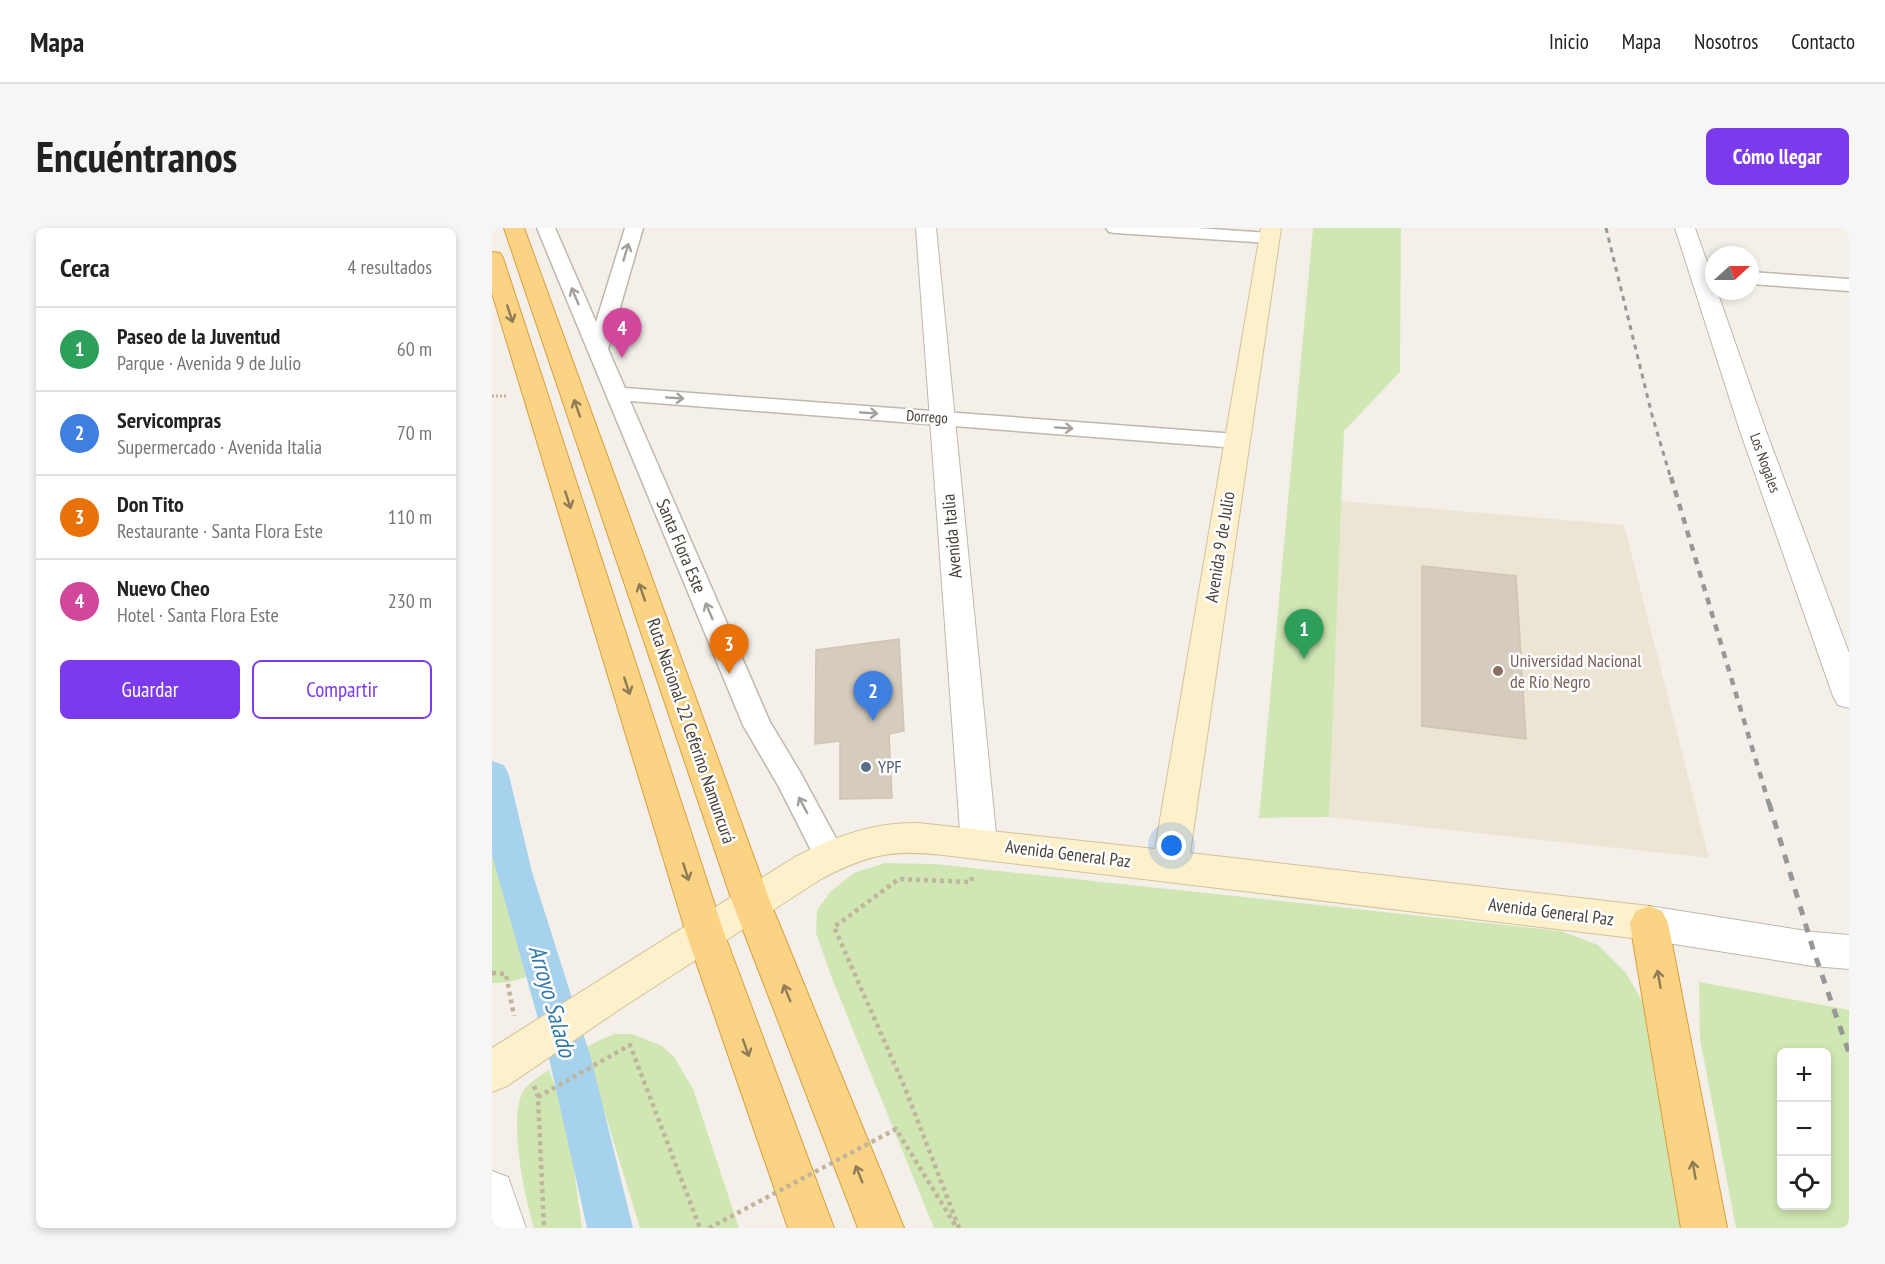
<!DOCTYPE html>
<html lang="es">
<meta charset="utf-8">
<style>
:root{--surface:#fff;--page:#f6f6f6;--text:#222;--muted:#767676;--line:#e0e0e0;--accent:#7c3aed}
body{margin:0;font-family:"PT Sans Narrow",sans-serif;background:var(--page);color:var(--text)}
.controls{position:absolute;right:18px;bottom:18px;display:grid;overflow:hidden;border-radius:9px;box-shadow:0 3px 9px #0003}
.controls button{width:54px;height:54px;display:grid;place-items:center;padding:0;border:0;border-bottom:2px solid var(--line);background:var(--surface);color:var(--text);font:30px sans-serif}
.compass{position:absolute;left:1213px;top:18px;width:54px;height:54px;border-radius:50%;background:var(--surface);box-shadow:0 3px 9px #0003;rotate:69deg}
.you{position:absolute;left:680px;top:618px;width:21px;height:21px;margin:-15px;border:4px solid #fff;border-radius:50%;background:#1a73e8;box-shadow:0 0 0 9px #1a73e833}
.badge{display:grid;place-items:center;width:39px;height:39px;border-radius:50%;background:var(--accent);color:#fff;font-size:20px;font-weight:700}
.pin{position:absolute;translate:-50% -50px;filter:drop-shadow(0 2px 3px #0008)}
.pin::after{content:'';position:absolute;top:32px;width:21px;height:18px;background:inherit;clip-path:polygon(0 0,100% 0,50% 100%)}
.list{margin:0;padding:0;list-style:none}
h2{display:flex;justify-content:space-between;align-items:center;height:78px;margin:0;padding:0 24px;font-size:26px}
h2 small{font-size:20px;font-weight:400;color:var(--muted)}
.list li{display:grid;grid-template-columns:39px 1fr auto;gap:18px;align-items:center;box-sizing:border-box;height:84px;padding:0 24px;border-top:2px solid var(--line)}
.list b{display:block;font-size:22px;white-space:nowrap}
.list p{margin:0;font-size:20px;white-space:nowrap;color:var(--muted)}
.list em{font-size:20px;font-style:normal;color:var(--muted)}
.actions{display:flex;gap:12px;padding:18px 24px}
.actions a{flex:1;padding:14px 0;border:2px solid var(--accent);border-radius:9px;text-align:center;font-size:21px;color:var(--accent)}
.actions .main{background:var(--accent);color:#fff}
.icon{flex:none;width:33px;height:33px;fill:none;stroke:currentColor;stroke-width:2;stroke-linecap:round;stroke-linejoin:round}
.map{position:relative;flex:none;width:1357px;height:1000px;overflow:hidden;border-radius:9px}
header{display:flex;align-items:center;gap:36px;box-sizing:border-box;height:84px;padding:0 30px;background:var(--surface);border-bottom:2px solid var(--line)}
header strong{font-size:28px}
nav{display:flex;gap:33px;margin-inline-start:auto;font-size:21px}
.intro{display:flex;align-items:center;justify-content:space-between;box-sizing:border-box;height:144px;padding:0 36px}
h1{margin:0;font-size:42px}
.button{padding:15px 27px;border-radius:9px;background:var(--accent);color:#fff;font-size:21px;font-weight:700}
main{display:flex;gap:36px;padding:0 36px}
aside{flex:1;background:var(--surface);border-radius:9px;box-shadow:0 3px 9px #0003}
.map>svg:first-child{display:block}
</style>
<header>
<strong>Mapa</strong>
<nav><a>Inicio</a><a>Mapa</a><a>Nosotros</a><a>Contacto</a></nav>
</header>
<div class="intro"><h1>Encuéntranos</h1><a class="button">Cómo llegar</a></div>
<main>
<aside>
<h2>Cerca<small>4 resultados</small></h2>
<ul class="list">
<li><span class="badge" style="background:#2e9e5b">1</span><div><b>Paseo de la Juventud</b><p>Parque · Avenida 9 de Julio</p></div><em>60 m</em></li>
<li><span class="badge" style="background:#3f7fe0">2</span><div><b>Servicompras</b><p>Supermercado · Avenida Italia</p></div><em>70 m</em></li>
<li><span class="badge" style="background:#e8710a">3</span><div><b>Don Tito</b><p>Restaurante · Santa Flora Este</p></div><em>110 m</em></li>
<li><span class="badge" style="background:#d1479c">4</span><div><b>Nuevo Cheo</b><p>Hotel · Santa Flora Este</p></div><em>230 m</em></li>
</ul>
<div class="actions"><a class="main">Guardar</a><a>Compartir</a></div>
</aside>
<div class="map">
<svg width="1357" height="1000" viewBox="0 0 1357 1000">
<rect width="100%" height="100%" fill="#f4f0e9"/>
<polygon fill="#ece5d3" points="849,273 1132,297 1217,630 837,589"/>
<g fill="#d0e7b3" fill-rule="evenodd">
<polygon points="821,0 909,0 908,144 852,203 837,589 767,590"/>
<path d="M0 588 43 746C29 751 15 756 0 755Z"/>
<polygon points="393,635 443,636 1069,703 1106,717 1134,745 1153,778 1195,1000 442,1000 341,753 324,705 325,682 339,663 362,645"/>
<path d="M1207 754 1357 782V1000H1244L1208 811ZM1334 824V978H1290V824Z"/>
<polygon points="123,806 140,806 170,818 182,829 201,861 247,1000 148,1000 93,820 110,811"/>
<path d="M57 842 75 891 90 1000H42C33 972 15 887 32 862 38 854 49 847 57 842Z"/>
</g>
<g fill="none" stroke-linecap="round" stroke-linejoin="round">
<polygon fill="#a7d2ee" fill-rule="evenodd" points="0,533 12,537 17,547 40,644 99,830 141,1000 95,1000 57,830 0,627"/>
</g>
<g fill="#d5ccbe" stroke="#d0c4b2" stroke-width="1.5">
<polygon points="930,338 1024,348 1034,511 930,498"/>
<polygon points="407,411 412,503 397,506 400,570 348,571 348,513 323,516 324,422"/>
</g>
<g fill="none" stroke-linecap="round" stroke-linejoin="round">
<g stroke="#bfb8ab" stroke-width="3">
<g id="minor">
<polygon points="45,0 63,0 104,94 133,0 151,0 116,121 133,160 745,206 753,208 756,213 753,218 745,220 138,173 278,494 308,544 354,629 349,638 338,642 327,638 287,559 251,497"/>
<polygon points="614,0 705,0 777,5 783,6 786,10 783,14 777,15 623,5 617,4"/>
<polygon points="1258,44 1357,51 1357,63 1258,56"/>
</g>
</g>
<g stroke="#bfb8ab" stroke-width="2">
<g id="tertiary">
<polygon points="424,0 444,0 505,616 500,627 487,631 474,627 469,616"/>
<polygon points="1183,0 1203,0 1222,54 1222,63 1225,63 1274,203 1357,425 1357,480 1346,477 1341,468 1248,203"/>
<polygon points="1157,678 1321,704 1357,707 1357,741 1321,738 1157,712 1144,707 1138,695 1144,683"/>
<polygon points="0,943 16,949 34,1000 0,1000"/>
</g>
</g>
<g stroke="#d2c399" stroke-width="2">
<path id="secondary" d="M769 0H789L698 625 1157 678 1170 683 1176 695 1170 707 1157 712 451 627C399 621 375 627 329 651L128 781 15 858 0 864V820L303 629C342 609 381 594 426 595L663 621Z"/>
</g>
<g stroke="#d99e3e" stroke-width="2">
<g id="trunk">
<polygon points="12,0 32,0 279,676 412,1000 366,1000 241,676"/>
<polygon points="0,24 8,25 11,30 232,705 342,1000 296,1000 194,705 0,65"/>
<polygon points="1157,678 1170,683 1176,695 1235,1000 1189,1000 1138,695 1144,683"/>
</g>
</g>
<polyline stroke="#c1b49d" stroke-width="3" stroke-dasharray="2 2" stroke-linecap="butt" points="0,168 14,168"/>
<g stroke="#c1b49d" stroke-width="4.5" stroke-dasharray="4 4" stroke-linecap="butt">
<polyline points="0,745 14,746 22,788"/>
<polyline points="42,858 46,869 52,1000"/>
<polyline points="46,869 138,817 208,1000"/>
<polyline points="467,1000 413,860 342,699 407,651 479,654 481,646"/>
</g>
<use href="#minor" fill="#fff" fill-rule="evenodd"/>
<use href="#tertiary" fill="#fff" fill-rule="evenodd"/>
<use href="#secondary" fill="#fdf0ca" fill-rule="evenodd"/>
<use href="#trunk" fill="#fad484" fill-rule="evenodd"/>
<polyline stroke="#979797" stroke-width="3" stroke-dasharray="5 5" stroke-linecap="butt" points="1114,0 1160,187 1179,251"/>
<polyline stroke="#979797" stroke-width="4.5" stroke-dasharray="7 7" stroke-linecap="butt" points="1179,249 1277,576"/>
<polyline stroke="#979797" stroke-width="5" stroke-dasharray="9 9" stroke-linecap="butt" points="1277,575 1321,721 1357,825"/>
<polyline stroke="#c1b49d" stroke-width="4.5" stroke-dasharray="4 4" stroke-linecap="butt" points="217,1000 404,901 465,1000"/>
</g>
<defs><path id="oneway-shaft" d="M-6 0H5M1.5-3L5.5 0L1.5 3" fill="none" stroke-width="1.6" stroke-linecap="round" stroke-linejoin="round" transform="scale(1.5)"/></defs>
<g stroke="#a3a09b">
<use href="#oneway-shaft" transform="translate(134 24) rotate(-73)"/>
<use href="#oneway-shaft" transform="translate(83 68) rotate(-113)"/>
<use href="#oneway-shaft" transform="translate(183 170) rotate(4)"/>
<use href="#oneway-shaft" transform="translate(377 185) rotate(4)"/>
<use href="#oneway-shaft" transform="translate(572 200) rotate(4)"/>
<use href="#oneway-shaft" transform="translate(217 383) rotate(-113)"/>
<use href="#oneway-shaft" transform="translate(311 577) rotate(-118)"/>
</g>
<g stroke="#8f7c56">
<use href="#oneway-shaft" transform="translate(18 86) rotate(72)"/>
<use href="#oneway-shaft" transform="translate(85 180) rotate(-109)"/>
<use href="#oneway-shaft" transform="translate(76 272) rotate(72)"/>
<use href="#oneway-shaft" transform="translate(150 364) rotate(-109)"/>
<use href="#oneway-shaft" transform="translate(135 458) rotate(72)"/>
<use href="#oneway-shaft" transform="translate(194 644) rotate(72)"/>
<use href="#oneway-shaft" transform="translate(1167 751) rotate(-100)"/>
<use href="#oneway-shaft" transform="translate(295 765) rotate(-112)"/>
<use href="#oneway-shaft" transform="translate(254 820) rotate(70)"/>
<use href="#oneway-shaft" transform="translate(1202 942) rotate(-100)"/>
<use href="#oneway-shaft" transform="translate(367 946) rotate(-112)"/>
</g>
<circle fill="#8d6e63" stroke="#fff" stroke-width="2" cx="1006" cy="443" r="6"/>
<circle fill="#5c6f8a" stroke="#fff" stroke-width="2" cx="374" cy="539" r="6"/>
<g text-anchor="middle" stroke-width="5" stroke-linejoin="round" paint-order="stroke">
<g font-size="15" fill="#474137" stroke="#fff">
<text transform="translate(435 189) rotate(4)" y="5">Dorrego</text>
<text transform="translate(1273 235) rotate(70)" y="5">Los Nogales</text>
</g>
<g font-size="18" fill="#474137" stroke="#fff">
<text transform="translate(460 308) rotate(-95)" y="6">Avenida Italia</text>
<text transform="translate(189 318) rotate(67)" y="6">Santa Flora Este</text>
<text transform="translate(728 319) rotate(-81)" y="6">Avenida 9 de Julio</text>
<text transform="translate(199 503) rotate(71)" y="6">Ruta Nacional 22 Ceferino Namuncurá</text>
<text transform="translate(576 626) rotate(7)" y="6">Avenida General Paz</text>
<text transform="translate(1059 684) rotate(7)" y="6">Avenida General Paz</text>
</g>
<g font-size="18" fill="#785e54" stroke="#fff" text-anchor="start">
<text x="1018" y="439">Universidad Nacional<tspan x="1018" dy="21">de Río Negro</tspan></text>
</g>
<g font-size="18" fill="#4e5e75" stroke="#fff" text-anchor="start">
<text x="386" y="545">YPF</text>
</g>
<g font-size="24" font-style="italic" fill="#3178a9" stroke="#fff">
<text transform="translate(60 773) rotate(74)" y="8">Arroyo Salado</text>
</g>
</g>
</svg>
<div class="controls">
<button>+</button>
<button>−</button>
<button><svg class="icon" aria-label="locate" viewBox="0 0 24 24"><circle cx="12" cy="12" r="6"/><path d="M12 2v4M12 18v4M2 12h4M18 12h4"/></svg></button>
</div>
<svg class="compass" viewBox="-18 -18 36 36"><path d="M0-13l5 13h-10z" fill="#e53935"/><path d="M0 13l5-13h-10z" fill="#767676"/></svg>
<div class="you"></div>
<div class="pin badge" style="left:812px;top:431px;background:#2e9e5b">1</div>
<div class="pin badge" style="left:381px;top:493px;background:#3f7fe0">2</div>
<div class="pin badge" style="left:237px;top:446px;background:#e8710a">3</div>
<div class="pin badge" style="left:130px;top:130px;background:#d1479c">4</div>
</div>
</main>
